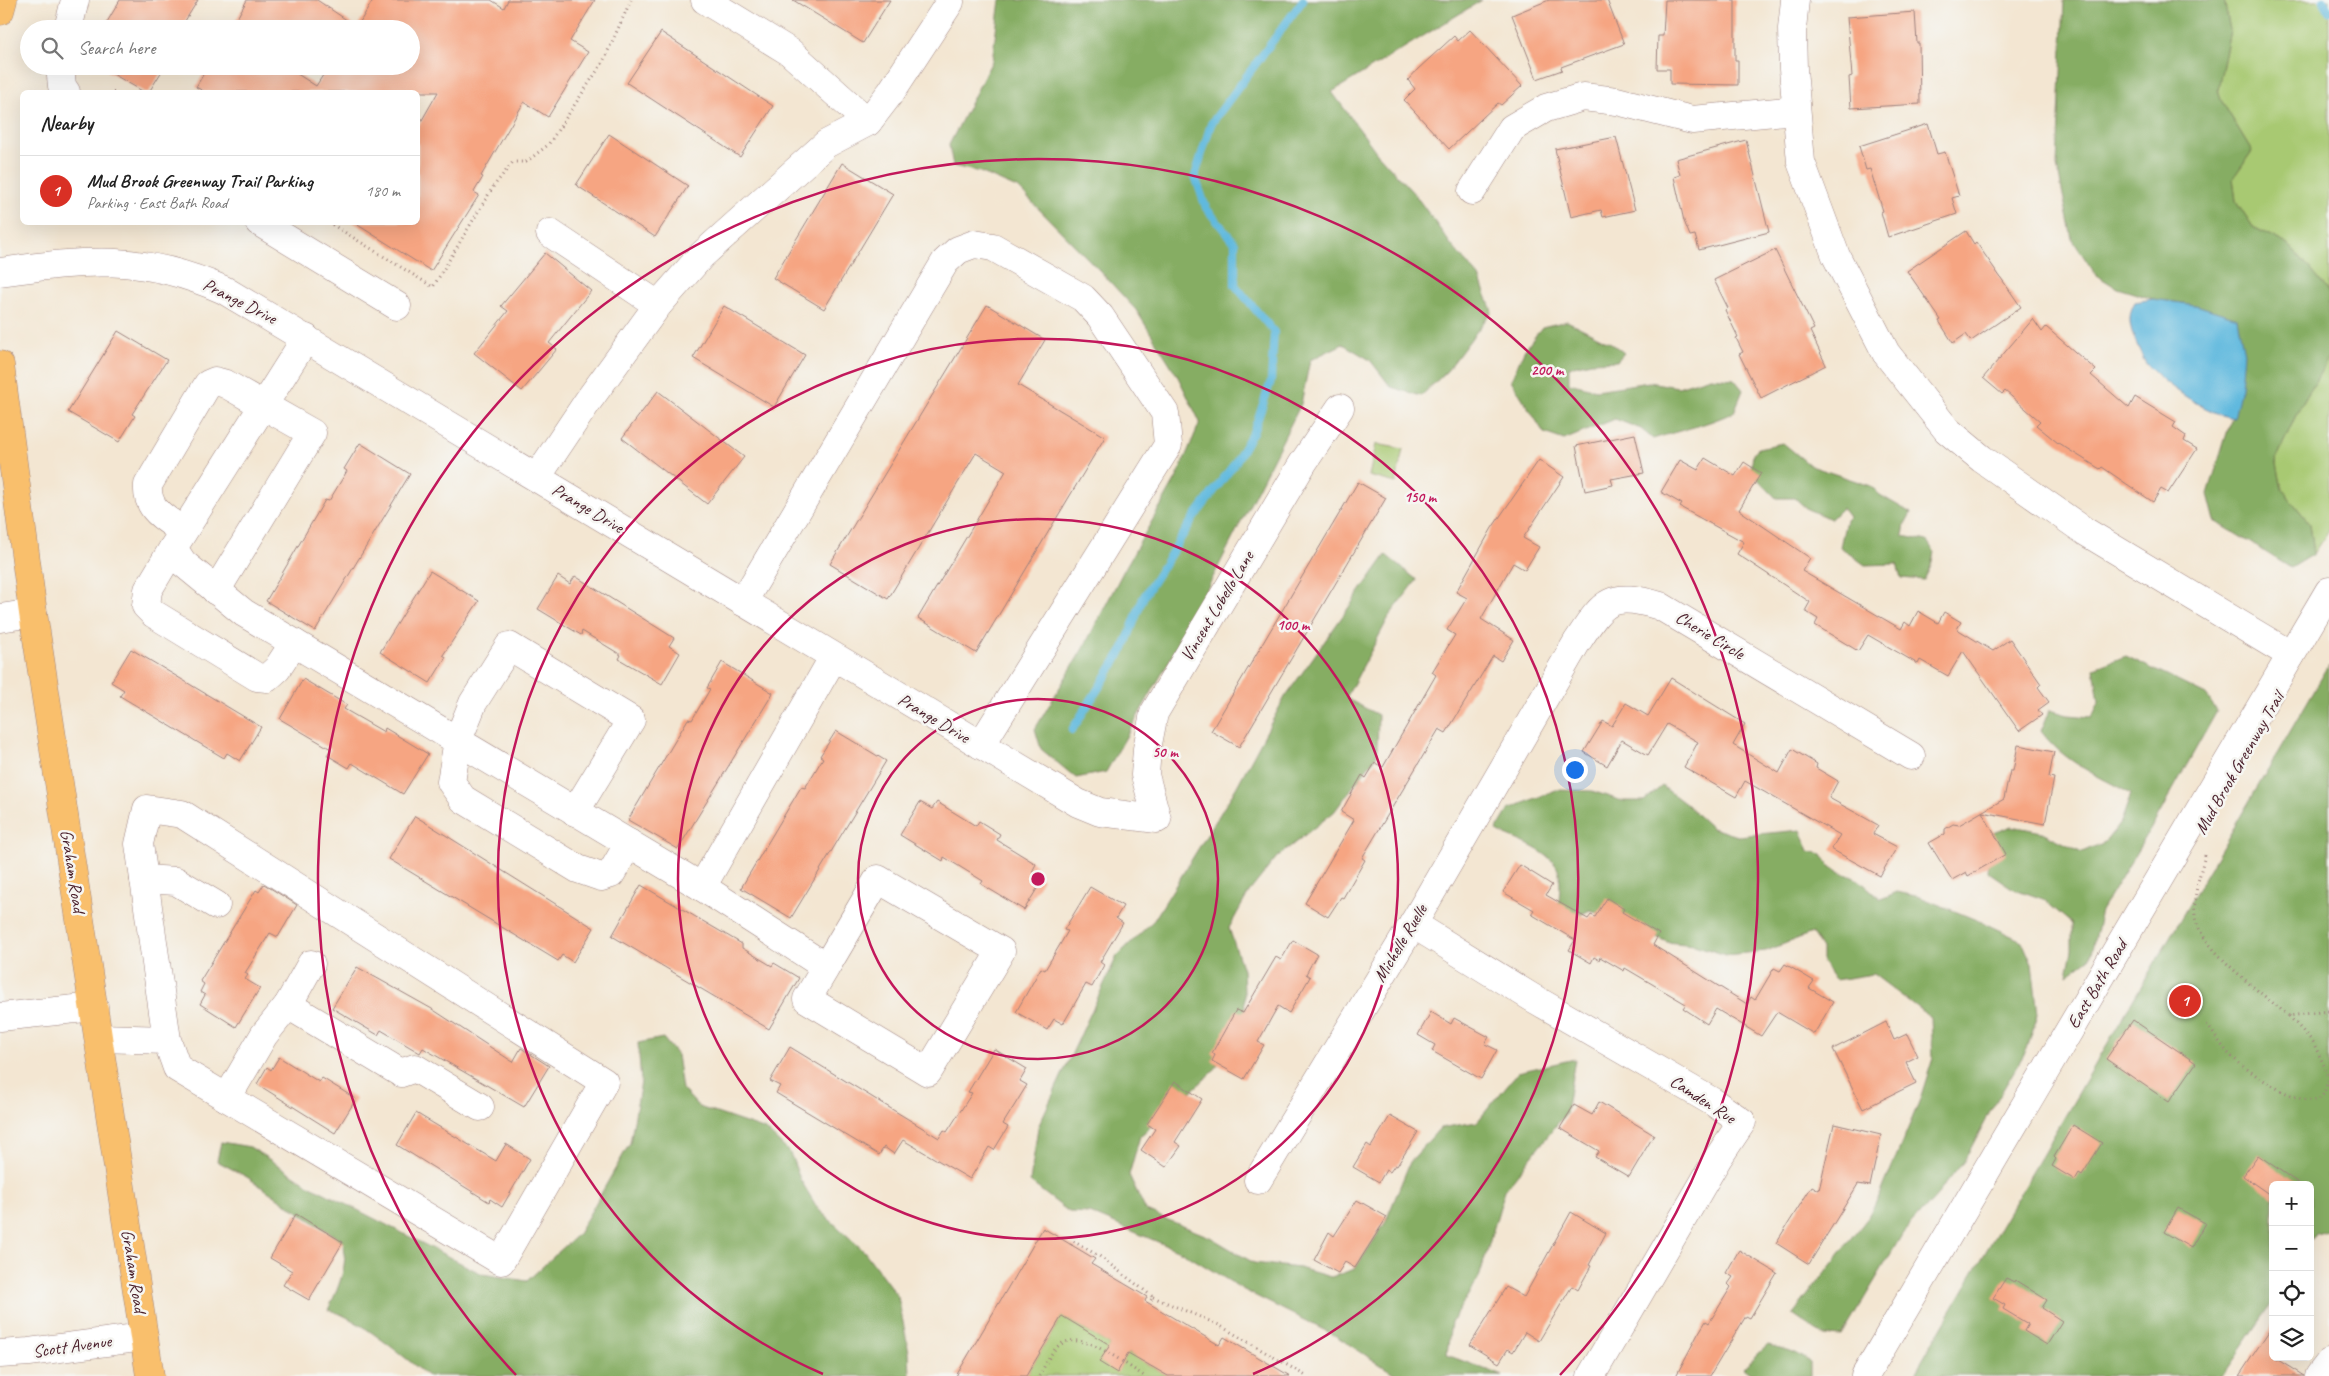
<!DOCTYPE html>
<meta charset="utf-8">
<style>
:root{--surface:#fff;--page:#f2f2f2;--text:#222;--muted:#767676;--line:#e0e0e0;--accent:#d93025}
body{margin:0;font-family:Caveat,sans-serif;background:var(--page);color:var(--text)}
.controls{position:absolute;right:15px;bottom:15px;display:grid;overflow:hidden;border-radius:8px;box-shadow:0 5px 20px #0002}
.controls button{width:45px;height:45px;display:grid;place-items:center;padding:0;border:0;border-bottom:1px solid var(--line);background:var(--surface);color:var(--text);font:25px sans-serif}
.you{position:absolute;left:1574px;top:769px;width:18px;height:18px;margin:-12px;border:4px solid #fff;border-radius:50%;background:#1a73e8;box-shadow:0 0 0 8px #1a73e833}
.badge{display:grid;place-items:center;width:32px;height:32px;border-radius:50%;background:var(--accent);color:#fff;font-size:16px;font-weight:700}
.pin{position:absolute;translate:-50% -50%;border:2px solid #fff;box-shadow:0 1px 5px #0006}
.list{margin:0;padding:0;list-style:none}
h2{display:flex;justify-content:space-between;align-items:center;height:65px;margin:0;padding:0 20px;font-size:21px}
h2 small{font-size:16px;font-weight:400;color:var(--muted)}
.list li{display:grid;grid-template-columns:32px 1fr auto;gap:15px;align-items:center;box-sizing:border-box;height:70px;padding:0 20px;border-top:1px solid var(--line)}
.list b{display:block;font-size:19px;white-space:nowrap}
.list p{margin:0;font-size:16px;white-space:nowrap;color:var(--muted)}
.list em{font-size:16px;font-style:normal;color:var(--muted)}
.icon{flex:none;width:28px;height:28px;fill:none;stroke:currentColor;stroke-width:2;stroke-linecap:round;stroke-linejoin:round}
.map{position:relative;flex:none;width:2329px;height:1376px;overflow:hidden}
.search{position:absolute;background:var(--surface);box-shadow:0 5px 20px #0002;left:20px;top:20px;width:400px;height:55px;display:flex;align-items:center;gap:12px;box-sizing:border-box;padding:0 18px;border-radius:28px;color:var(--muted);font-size:19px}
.panel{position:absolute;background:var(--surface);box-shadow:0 5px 20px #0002;left:20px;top:90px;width:400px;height:135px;border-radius:8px}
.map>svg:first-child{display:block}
</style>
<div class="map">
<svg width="2329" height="1376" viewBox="0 0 2329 1376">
<rect width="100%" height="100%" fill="#f6f6f2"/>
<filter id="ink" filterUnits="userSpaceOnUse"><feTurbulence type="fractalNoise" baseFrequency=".02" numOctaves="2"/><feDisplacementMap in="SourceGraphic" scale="10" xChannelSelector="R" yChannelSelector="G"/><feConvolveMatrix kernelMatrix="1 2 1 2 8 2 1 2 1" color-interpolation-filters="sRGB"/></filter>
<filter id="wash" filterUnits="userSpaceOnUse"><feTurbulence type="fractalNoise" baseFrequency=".0096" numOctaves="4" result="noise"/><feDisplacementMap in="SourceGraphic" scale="20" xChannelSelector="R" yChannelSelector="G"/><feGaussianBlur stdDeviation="1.12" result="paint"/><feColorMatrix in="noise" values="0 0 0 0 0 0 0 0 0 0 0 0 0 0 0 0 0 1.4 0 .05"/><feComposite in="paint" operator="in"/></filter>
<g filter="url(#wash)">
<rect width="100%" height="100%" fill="#f3e6d2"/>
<g fill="#a8c972" stroke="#79744e">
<polygon points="2224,0 2329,0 2329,292 2297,253 2285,243 2253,227 2236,201 2233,178 2252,151 2221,100 2218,89 2230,30"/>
<polygon points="2329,357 2329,531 2314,554 2310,524 2282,489 2276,459 2296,415"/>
<polygon points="1376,444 1403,449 1396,483 1369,476"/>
<polygon points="1062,1316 1110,1345 1100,1362 1117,1372 1128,1353 1168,1376 1026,1376"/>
</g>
<g fill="#86ad64" stroke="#686648">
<polygon points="1000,0 1482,0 1332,92 1377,153 1416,196 1452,246 1479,277 1492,311 1447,371 1421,396 1391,387 1370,360 1343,344 1310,360 1301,404 1180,642 1106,772 1076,778 1041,749 1035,729 1085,645 1124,570 1176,479 1200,422 1177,375 1136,310 1101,272 1019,189 980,172 953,166 949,145 992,61"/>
<polygon points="2064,0 2224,0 2230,30 2218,89 2221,100 2252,151 2233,178 2236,201 2253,227 2285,243 2297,253 2329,292 2329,357 2296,415 2276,459 2282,489 2310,524 2314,554 2291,568 2215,521 2208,494 2241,388 2237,318 2195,305 2153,299 2117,288 2096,275 2072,239 2057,166"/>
<path d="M1567 321 1611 343 1624 353 1617 361 1591 362 1569 367V383L1596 390 1649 382 1678 387 1710 377 1734 379 1743 390 1734 412C1708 425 1680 430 1653 439L1641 429 1615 419 1564 440 1544 433 1511 380 1524 351 1542 327Z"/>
<polygon points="1783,443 1811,466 1871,486 1880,495 1911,513 1905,524 1903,536 1927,541 1934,552 1931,566 1924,580 1901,578 1897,564 1865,565 1840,547 1846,520 1849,517 1842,508 1831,519 1807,509 1795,498 1776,498 1751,472 1753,454 1758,448"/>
<polygon points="1386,555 1417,580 1390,615 1346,698 1378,715 1377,755 1334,812 1277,857 1249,892 1229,928 1243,970 1245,1012 1214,1071 1140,1136 1129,1175 1146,1211 1210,1237 1254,1263 1299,1268 1331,1277 1355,1269 1385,1223 1410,1162 1440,1128 1477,1122 1518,1072 1575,1059 1566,1113 1505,1190 1479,1278 1451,1322 1447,1355 1503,1376 1398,1376 1336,1336 1244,1290 1182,1252 1089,1213 1069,1212 1030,1182 1038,1127 1117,956 1154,920 1236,788 1285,697"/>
<path d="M2126 656 2206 695 2217 711 2156 820 2101 911 2090 958 2067 975 2072 950V924L2043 899 2012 888 1987 871 1990 834 2012 826 2042 832 2082 852 2105 842 2121 822 2131 794C2099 776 2063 762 2041 731L2050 710 2068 715 2092 717 2099 702 2094 668Z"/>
<polygon points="2329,665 2329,1230 2315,1233 2310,1241 2310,1185 2273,1185 2273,1302 2222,1376 1913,1376"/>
<path d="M1662 786 1687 805 1712 828 1738 836 1801 830 1809 851 1822 854 1830 867 1859 880 1881 899 1897 892 1920 897 1984 923 2022 941 2032 964 2038 1014 2027 1049 1991 1110 1964 1161 1938 1194 1903 1233 1842 1336 1823 1335 1793 1314 1866 1220 1881 1193 1919 1102 1933 1058 1931 1018 1873 974 1835 980 1822 962V949L1812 933 1766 951 1726 955 1694 945 1667 942 1612 917 1590 910 1556 927C1557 910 1562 889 1559 873 1555 852 1514 839 1496 831L1509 809 1556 790 1592 791 1622 801H1644Z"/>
<path d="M663 1038 677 1055 682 1089 699 1107 766 1130 790 1153 800 1179 818 1209 864 1251 898 1297 909 1352 910 1376H428C405 1358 355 1315 328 1310 338 1288 349 1266 343 1242L247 1177 217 1161 221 1142 250 1147 309 1185 482 1274 527 1281 578 1234 630 1143 641 1082 638 1043Z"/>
<path d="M1768 1345C1784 1349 1798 1351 1810 1363V1376H1763L1762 1374H1751L1743 1368Z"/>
</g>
<path fill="#61b9de" stroke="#566c84" d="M2153 299 2196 305 2237 318 2244 353 2241 388 2234 418C2207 414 2167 386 2148 366 2144 362 2142 355 2139 349 2132 333 2125 319 2135 302Z"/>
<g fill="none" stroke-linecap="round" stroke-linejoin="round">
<g stroke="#61b9de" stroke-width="8">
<polyline points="2323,0 2329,11"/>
<polyline points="1072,730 1124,648 1143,598 1193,519 1235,463 1254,430 1271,381 1274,332 1235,285 1235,243 1206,208 1195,176 1211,124 1303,0"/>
</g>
</g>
<g id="blocks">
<g fill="#f6a582">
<polygon points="120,0 198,0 180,29 103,29"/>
<polygon points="247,0 317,0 357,27 373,0 491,0 504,8 508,0 595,0 570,41 588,52 548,117 524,102 481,176 483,177 474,192 479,195 431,271 353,222 418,222 418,127 438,92 205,92 196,87 208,66 285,66 316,86 329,66 411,66 411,29 231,29"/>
<polygon points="793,0 890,0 863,43"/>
<polygon points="1549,0 1607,0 1624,44 1561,67 1562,70 1537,79 1512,15"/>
<polygon points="1665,0 1735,0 1735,60 1738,60 1738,85 1670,84 1670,69 1657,69 1658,36 1663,36"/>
<polygon points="1915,12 1917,43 1919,43 1920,104 1851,108 1849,77 1852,76 1847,17"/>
<polygon points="1470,30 1522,86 1501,105 1498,103 1449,149 1404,100 1415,89 1408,80 1418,69 1454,36 1458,41"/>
<polygon points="661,32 773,106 740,157 627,83"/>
<polygon points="99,66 165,66 149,92 144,92"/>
<polygon points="1928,124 1937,154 1945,152 1959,196 1952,198 1957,214 1888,237 1881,212 1883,211 1870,169 1866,170 1859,146"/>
<polygon points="609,134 688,186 655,237 576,185"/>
<polygon points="1616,137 1635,210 1603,217 1601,210 1571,217 1555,149"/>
<polygon points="1746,140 1769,232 1699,250 1695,235 1690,236 1684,221 1674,177 1680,175 1676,159"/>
<polygon points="842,163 893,194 824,309 773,278"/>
<polygon points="1966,231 1974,244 1976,242 2021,307 1971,341 1966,334 1953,343 1939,321 1941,320 1907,271"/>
<polygon points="1775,250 1814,329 1810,331 1826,365 1761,398 1739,354 1743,352 1736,338 1738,337 1725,310 1728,308 1714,280"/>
<polygon points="545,253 591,291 549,343 557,349 522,391 474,353 508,311 501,306"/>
<polygon points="987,305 1045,340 1018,385 1105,437 976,653 918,618 1006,471 976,453 888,599 830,564"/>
<polygon points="724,306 805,355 774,407 693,358"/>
<polygon points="2033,319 2042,332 2046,327 2096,370 2091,375 2129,408 2135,397 2176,422 2173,427 2186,436 2184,441 2197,449 2168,493 2161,489 2153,502 2102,467 2100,469 2058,443 2036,425 2040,421 2005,391 2002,394 1983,378"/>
<polygon points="118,331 167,360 132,414 135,416 119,442 68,412"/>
<polygon points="658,391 744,457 707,504 622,438"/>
<polygon points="1635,434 1644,473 1611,479 1613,485 1585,491 1576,446"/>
<polygon points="360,443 410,474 315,631 266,601 325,500 329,501 347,471 344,469"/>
<polygon points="1705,458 1735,476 1744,462 1761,473 1739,510 1810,558 1802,571 1901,629 1905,622 1910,626 1918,611 1938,623 1944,612 1961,622 1957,629 1993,651 2010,639 2041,684 2038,687 2049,702 2038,710 2042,715 2019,731 1963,651 1948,676 1920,660 1918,664 1868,635 1858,651 1815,625 1818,619 1805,611 1810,602 1737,554 1744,542 1680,507 1682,504 1661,492 1680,460 1698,470"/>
<polygon points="1539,460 1564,477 1523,538 1539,547 1525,570 1513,563 1481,619 1514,640 1501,661 1493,656 1446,733 1439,729 1362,858 1365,860 1343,898 1341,897 1328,917 1305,903 1354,820 1341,812 1362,775 1366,778 1375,763 1383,767 1436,675 1432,672 1455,635 1447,630 1467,598 1456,592 1492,528"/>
<polygon points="1358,482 1386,498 1239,747 1211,731"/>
<polygon points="430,571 479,601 443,655 446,657 430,683 380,652"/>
<polygon points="558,576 570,584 575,576 674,638 669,646 680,653 662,684 619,659 621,655 582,631 581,635 538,609"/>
<polygon points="131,649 261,727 240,761 227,753 224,758 120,696 124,690 111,682"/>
<polygon points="722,662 773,693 678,849 628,820 688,719 692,720 710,689 707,688"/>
<polygon points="1671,678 1745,724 1733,745 1779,773 1792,749 1817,764 1816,768 1838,781 1829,798 1878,825 1873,834 1897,847 1880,876 1831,849 1840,835 1745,781 1736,797 1684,767 1698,742 1667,724 1648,755 1622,740 1607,766 1584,752 1603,721 1612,726 1626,703 1648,716"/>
<polygon points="303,679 347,705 344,709 384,732 385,728 428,754 403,794 352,763 349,768 327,755 331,749 280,719"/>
<polygon points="836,731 886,761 791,918 741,888 801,787 805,788 823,758 820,756"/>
<polygon points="2018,745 2054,752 2049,777 2054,778 2045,824 1982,812 2006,854 1968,876 1966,872 1952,880 1929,843 1945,834 1945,829 1953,824 1959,825 2004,799 2007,784 2010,771 2013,771"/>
<polygon points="920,802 932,809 937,802 976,826 979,821 1000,834 997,840 1036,864 1032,872 1043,879 1024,910 981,884 983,881 944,857 943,861 900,835"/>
<polygon points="415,816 594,928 573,962 562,955 558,961 389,859"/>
<polygon points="1520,865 1552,885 1546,895 1588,919 1591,915 1595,917 1607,898 1624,909 1622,912 1659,934 1653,945 1747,1004 1751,997 1755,1000 1774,968 1780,971 1785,964 1814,981 1809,988 1833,1002 1814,1034 1777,1012 1761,1036 1716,1009 1707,1024 1683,1008 1686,1004 1625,968 1624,971 1600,957 1599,960 1594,957 1591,963 1569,950 1575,940 1531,914 1534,910 1503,892"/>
<polygon points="264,884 297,905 278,937 270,933 245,973 248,975 245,979 260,988 236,1027 200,1004 205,995 200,992 204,984 200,981 256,890 259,892"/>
<polygon points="641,885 742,944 742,948 772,966 774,963 799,978 769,1029 612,936"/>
<polygon points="1090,887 1123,906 1116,918 1123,923 1100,962 1104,965 1092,987 1086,984 1063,1024 1054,1019 1047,1030 1016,1012 1041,968 1045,970 1068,931 1064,930"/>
<polygon points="1293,940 1317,954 1306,974 1310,977 1289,1013 1278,1006 1258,1042 1264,1045 1244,1079 1212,1061 1215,1055 1212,1053 1236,1010 1243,1013 1276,957 1281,960"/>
<polygon points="357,967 432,1009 513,1062 521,1048 549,1066 524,1107 423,1048 420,1053 381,1030 378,1035 332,1008"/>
<polygon points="1431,1012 1451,1024 1454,1018 1489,1037 1485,1044 1497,1050 1481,1079 1432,1051 1435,1045 1418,1035"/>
<polygon points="2133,1020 2196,1063 2169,1102 2106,1059"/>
<polygon points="1886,1022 1894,1040 1907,1034 1918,1056 1906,1062 1916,1083 1863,1109 1833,1049"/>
<polygon points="790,1047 939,1138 944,1130 947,1132 972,1093 968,1092 994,1049 1027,1069 1020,1081 1027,1085 1003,1124 1008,1127 994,1150 989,1147 970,1179 903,1140 894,1154 884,1147 879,1155 776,1093 780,1086 770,1081"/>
<polygon points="279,1057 319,1082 322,1078 356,1099 335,1133 257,1084 267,1067 271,1070"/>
<polygon points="1175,1081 1202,1099 1175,1142 1181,1146 1166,1167 1141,1150 1155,1129 1147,1124"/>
<polygon points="1599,1102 1654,1135 1629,1177 1595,1157 1599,1151 1560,1128 1574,1105 1592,1115"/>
<polygon points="416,1113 496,1161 506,1144 530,1159 502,1207 490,1199 489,1202 397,1145"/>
<polygon points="1390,1116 1418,1132 1397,1166 1395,1165 1390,1172 1386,1170 1379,1182 1353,1167 1367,1144 1371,1147"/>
<polygon points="1834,1124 1881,1135 1870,1186 1858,1184 1809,1264 1776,1243 1812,1186 1819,1190"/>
<polygon points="2073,1125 2102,1143 2082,1175 2079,1173 2075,1180 2052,1166 2056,1159 2054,1157"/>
<polygon points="2258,1155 2301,1185 2273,1185 2273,1197 2243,1176"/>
<polygon points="1357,1200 1387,1217 1355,1268 1345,1262 1338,1273 1314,1260 1329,1232 1334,1236"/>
<polygon points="2178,1208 2205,1223 2191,1248 2164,1232"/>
<polygon points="1571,1212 1606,1233 1589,1265 1591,1266 1578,1290 1572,1286 1539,1341 1525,1332 1513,1352 1508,1349 1499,1363 1470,1345 1506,1287 1524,1297"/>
<polygon points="296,1214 343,1242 309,1300 283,1285 292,1271 270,1258"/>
<polygon points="1043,1228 1095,1259 1091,1264 1147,1297 1145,1301 1219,1345 1224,1337 1290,1376 1168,1376 1128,1353 1117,1373 1099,1362 1110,1345 1062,1316 1026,1376 956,1376"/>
<polygon points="1739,1250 1777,1273 1750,1318 1746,1316 1710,1376 1676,1376 1698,1334 1706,1321 1709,1323 1731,1287 1728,1284 1733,1277 1726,1273"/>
<polygon points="2006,1278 2014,1282 2015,1280 2047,1300 2042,1308 2062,1321 2047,1345 2024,1331 2028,1324 2003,1309 2005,1305 1993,1298"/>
<polygon points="2273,1325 2273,1357 2304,1376 2239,1376"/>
</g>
</g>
</g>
<g filter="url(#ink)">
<use href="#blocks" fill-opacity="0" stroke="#9e827e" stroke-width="1"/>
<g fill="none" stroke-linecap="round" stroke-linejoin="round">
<g stroke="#9e827e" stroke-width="29">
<g id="minor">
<polyline points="705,0 790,52 868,122"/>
<polyline points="1795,0 1792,29 1793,69 1801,162 1836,256 1886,353 1947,430 1982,459 2086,532 2291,655"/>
<polyline points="68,29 75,0"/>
<polyline points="60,66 62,86 66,92"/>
<polyline points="1472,191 1512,128 1546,108 1583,97 1617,101 1692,120 1796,110"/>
<polyline points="259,222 397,306"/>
<polyline points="550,233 658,305"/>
<path d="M0 272C87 260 140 253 224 290L1078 803 1100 812 1157 819 1145 775 1147 749 1154 713 1303 463 1340 408"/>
<polyline points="306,338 173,548 183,563 244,613 702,887 833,658"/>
<polyline points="537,477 588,401 658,305 702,255 826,144 868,122 891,92 950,2"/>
<path d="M183 531C165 518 146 510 148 485L208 384 215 381 226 384 312 433 216 591"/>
<polyline points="173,548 148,590 146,606 154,614 257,677 267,678 277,669 294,643"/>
<polyline points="743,602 945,262 958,250 974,244 993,247 1083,298 1100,316 1165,413 1168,445 981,745"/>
<polyline points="0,618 33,613"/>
<polyline points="575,812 631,720 509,646 473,703 458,740 451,782 463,799 578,869 601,877 611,874 629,843"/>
<polyline points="144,879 176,881 216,905"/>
<polyline points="702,887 826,967 807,999 928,1072 1001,951 878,879 826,967"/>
<polyline points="1413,924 1531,997 1713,1102 1742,1122 1718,1158 1591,1376"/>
<polyline points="288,1005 401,1073 415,1068 480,1107"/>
<polyline points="0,1017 94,1007"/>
<polyline points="99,1038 167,1040 177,1068 501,1261 604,1082 182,814 147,809 139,844 167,1040"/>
<polyline points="227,1098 264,1035 288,1005 311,964"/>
<path d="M1258 1180 1413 924 1577 642C1604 601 1609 591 1660 606L1911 756"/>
<polyline points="0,1354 29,1352 144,1337"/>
<polyline points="1865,1376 2329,591"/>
<polyline points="2319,1376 2329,1363"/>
</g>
</g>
<g stroke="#9e827e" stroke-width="29">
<g id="major">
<polyline points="0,11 3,0"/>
<polyline points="0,365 33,613 150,1376"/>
</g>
</g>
<g stroke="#9e827e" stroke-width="3" stroke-dasharray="1 4" stroke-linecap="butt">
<polyline points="113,92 116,92"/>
<polyline points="328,222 433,287 493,187 513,162 526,162 548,145 603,62 631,0"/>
<path d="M2205 855C2200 875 2193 895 2195 916 2198 947 2265 996 2289 1016L2329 1011"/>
<polyline points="2289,1016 2313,1042 2329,1076"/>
<path d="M2207 1025C2215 1035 2222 1047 2231 1056 2245 1069 2301 1110 2320 1098 2326 1093 2327 1083 2329 1076"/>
<polyline points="1071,1245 1073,1241 1099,1256 1153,1297 1149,1303"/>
<polyline points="1153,1297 1219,1325 1306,1376"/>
<path d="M1039 1376C1045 1366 1051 1350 1061 1344 1083 1330 1125 1364 1144 1376"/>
</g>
<use href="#minor" stroke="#fff" stroke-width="28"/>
<use href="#major" stroke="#f9bf6c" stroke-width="28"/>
</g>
</g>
<g fill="none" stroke="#c2185b" stroke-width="2.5">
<circle cx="1038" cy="879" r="180"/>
<circle cx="1038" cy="879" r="360"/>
<path d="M823 1374A540 540 0 1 1 1253 1374"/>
<path d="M516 1375A720 720 0 1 1 1560 1375"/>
</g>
<g text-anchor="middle" stroke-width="5" stroke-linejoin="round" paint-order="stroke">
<g font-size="18" fill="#4a1f2b" stroke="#f6f6f2">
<text transform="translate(240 301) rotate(27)" y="6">Prange Drive</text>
<text transform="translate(588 508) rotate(31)" y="6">Prange Drive</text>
<text transform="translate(1217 606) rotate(-59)" y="6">Vincent Lobello Lane</text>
<text transform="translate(1710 635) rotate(31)" y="6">Cherie Circle</text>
<text transform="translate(934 718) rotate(31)" y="6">Prange Drive</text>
<text transform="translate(2239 763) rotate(-60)" y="6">Mud Brook Greenway Trail</text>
<text transform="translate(73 871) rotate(81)" y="6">Graham Road</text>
<text transform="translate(1400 943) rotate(-59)" y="6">Michelle Ruelle</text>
<text transform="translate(2097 984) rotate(-59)" y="6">East Bath Road</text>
<text transform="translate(1703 1099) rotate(33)" y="6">Camden Rue</text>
<text transform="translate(134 1271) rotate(81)" y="6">Graham Road</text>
<text transform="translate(72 1346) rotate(-8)" y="6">Scott Avenue</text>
</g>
</g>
<circle cx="1038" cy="879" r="8" fill="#c2185b" stroke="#f6f6f2" stroke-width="2.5"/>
<g font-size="15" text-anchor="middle" font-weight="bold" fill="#c2185b" stroke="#f6f6f2" stroke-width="5" stroke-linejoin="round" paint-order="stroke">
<text x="1547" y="375">200 m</text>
<text x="1420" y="502">150 m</text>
<text x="1293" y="630">100 m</text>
<text x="1165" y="757">50 m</text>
</g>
</svg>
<div class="controls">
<button>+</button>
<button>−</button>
<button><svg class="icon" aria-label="locate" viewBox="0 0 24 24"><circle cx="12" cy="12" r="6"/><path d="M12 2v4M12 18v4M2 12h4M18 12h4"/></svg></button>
<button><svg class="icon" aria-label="layers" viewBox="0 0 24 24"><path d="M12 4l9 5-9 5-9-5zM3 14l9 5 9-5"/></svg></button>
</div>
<div class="you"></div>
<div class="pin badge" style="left:2185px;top:1001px">1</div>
<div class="search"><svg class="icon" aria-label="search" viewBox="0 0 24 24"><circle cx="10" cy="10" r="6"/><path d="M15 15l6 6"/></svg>Search here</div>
<section class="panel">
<h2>Nearby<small></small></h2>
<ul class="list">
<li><span class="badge">1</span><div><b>Mud Brook Greenway Trail Parking</b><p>Parking · East Bath Road</p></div><em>180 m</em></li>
</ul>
</section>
</div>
